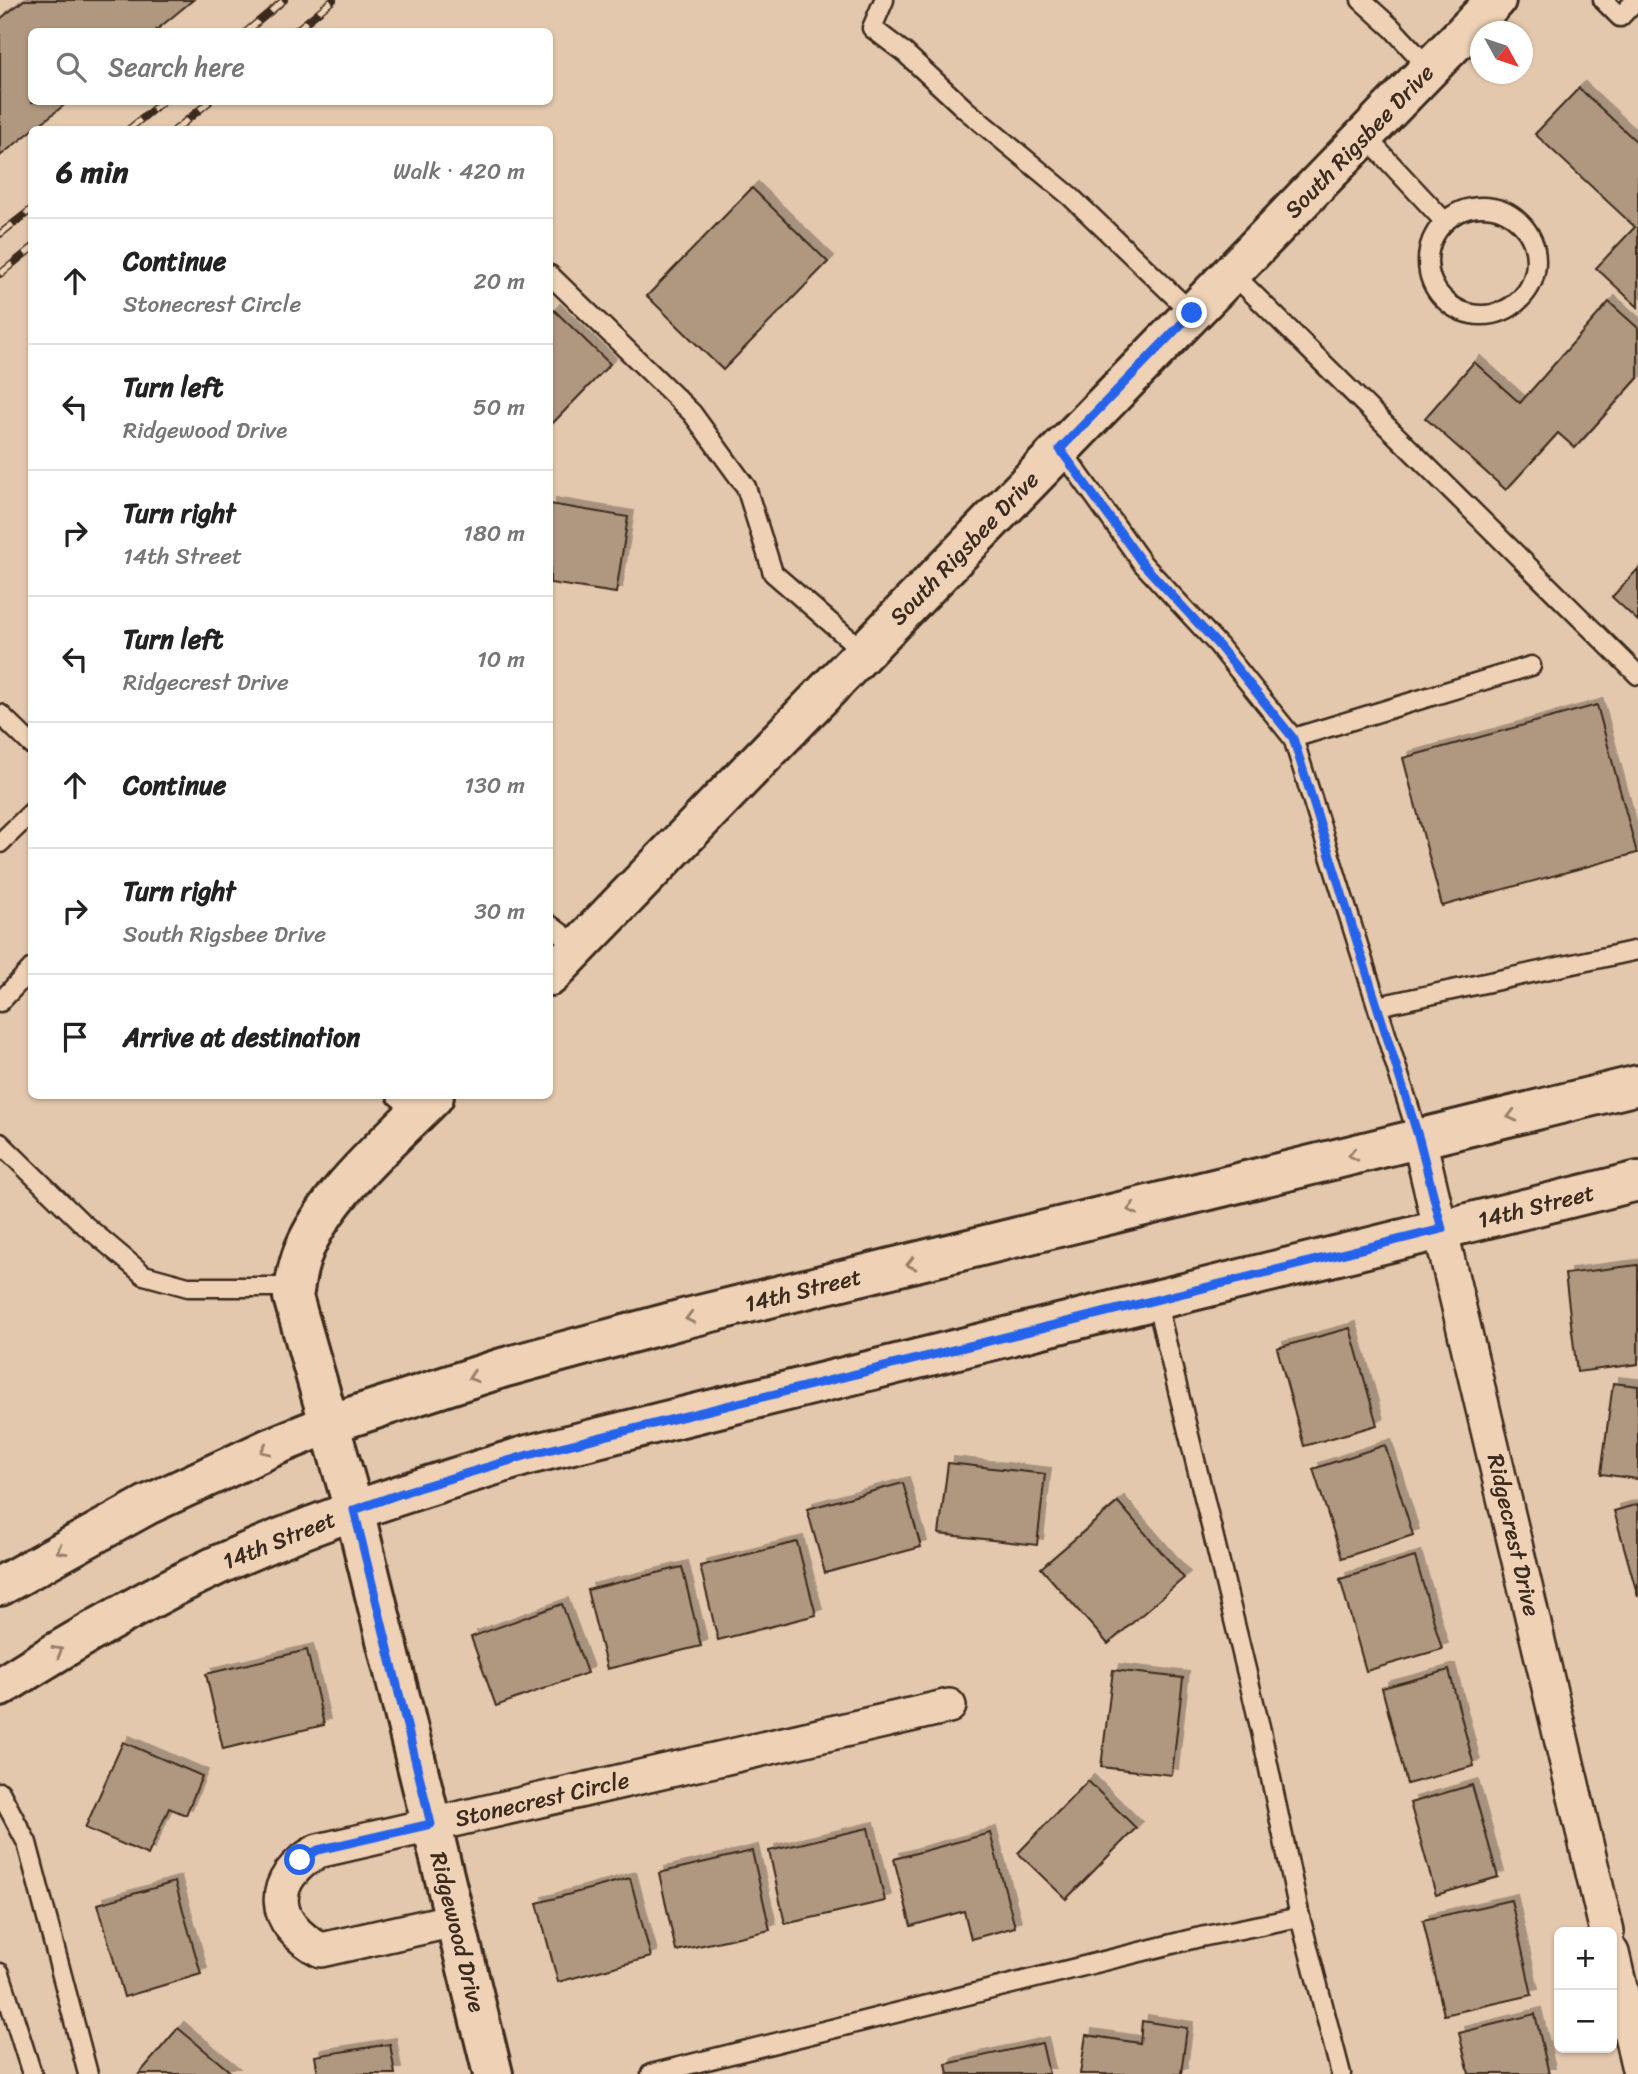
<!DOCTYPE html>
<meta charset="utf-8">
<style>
:root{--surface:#fff;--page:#f6f6f6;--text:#222;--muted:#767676;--line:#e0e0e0}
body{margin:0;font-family:Sriracha,sans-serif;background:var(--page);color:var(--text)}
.controls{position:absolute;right:21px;bottom:21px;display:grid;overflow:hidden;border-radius:10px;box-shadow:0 2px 5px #0004}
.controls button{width:63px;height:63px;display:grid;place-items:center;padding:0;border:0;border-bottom:2px solid var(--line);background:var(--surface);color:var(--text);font:35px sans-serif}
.compass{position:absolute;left:1470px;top:21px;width:63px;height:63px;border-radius:50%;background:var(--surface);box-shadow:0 2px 5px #0004;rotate:130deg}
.stop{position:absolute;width:21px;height:21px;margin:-16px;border:5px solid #2563eb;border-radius:50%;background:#fff}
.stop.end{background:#2563eb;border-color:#fff;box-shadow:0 2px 7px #0008}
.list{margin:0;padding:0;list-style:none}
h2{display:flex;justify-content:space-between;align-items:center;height:91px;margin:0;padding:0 28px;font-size:30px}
h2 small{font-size:23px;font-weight:400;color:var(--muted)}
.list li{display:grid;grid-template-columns:46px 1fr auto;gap:21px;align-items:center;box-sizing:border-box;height:126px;padding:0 28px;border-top:2px solid var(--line)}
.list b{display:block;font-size:26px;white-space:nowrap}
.list p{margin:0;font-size:23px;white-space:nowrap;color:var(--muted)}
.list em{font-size:23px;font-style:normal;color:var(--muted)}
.icon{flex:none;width:38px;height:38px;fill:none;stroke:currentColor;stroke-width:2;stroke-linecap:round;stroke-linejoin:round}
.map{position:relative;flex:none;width:1638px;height:2074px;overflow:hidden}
.search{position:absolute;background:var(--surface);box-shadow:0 2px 5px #0004;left:28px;top:28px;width:525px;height:77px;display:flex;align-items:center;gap:18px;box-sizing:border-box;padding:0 24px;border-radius:10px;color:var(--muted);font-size:26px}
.panel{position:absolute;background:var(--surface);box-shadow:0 2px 5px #0004;left:28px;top:126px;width:525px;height:973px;border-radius:10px}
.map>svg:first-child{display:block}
</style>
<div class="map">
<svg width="1638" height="2074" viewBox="0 0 1638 2074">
<defs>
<filter id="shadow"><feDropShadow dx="6" dy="-6" stdDeviation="0" flood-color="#0004"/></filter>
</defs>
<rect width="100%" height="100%" fill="#e4c8ad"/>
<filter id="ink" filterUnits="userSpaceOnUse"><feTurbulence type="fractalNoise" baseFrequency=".0143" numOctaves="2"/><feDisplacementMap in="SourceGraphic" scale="14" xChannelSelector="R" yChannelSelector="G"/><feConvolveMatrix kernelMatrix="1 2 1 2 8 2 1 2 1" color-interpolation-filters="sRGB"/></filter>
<g filter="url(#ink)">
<g fill="#b09780" stroke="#3b2a1e" stroke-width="2" filter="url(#shadow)">
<polygon points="24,0 193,0 154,32 32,32 32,102 68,102 0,156 0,19"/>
<polygon points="1579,88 1638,143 1638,307 1596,268 1635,227 1535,134"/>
<polygon points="752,188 828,262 723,370 647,296"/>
<polygon points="1609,302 1638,328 1638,378 1575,448 1558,433 1506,490 1425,418 1474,362 1520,403"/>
<polygon points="554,310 610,364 550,426 550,315"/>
<polygon points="550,504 628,517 616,593 550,583"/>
<polygon points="1638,569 1638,621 1612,597"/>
<polygon points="1597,705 1637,853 1442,906 1403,758"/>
<polygon points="1638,1265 1638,1364 1577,1372 1565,1274"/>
<polygon points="1350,1328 1377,1425 1304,1446 1277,1348"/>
<polygon points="1613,1383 1638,1386 1638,1479 1601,1474"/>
<polygon points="1385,1445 1413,1535 1342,1558 1313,1469"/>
<polygon points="948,1463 1045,1474 1037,1545 939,1534"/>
<polygon points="903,1483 921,1547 825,1573 807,1509"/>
<polygon points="1118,1502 1184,1578 1108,1644 1041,1568"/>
<polygon points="1638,1504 1638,1597 1614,1511"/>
<polygon points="797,1542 816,1615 718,1640 700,1566"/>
<polygon points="1415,1557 1442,1649 1366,1671 1340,1579"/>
<polygon points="682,1567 701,1646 607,1669 587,1590"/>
<polygon points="562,1604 587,1673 496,1706 471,1637"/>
<polygon points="307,1650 324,1725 223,1749 206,1674"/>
<polygon points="1113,1670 1183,1678 1172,1775 1101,1767"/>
<polygon points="1449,1670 1474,1766 1407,1784 1382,1688"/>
<polygon points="123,1742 202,1776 186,1815 169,1808 148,1855 85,1828"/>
<polygon points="1088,1781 1136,1828 1066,1899 1018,1853"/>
<polygon points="1472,1785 1498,1877 1436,1895 1410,1803"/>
<polygon points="868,1828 885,1901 785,1924 769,1851"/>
<polygon points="990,1833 1015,1927 971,1939 964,1911 911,1926 894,1859"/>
<polygon points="752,1851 770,1930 676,1951 659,1873"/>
<polygon points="630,1878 651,1957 558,1982 537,1903"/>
<polygon points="175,1882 201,1974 124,1997 98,1904"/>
<polygon points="1511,1900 1532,1995 1444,2015 1423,1920"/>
<polygon points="1535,2014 1549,2074 1469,2074 1459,2033"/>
<polygon points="1142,2021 1187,2028 1181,2074 1080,2074 1086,2035 1140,2043"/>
<polygon points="178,2028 233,2074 139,2074"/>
<polygon points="1042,2043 1049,2074 948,2074 946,2064"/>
<polygon points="390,2044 395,2074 318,2074 315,2056"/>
</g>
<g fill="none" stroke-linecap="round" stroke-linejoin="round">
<g stroke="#3b2a1e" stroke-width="23">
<g id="lane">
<polyline points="884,0 872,28 905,53 966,110 1070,196 1192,313"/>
<polyline points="1361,0 1392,28 1429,68"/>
<polyline points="1603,0 1620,17 1636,0"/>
<polyline points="1364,135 1445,222"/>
<circle cx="1482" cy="261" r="54"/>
<polyline points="1231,272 1638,675"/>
<polyline points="550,275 692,413 746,487 773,573 863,651"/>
<polyline points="1060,448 1143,564 1219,646 1293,738 1419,1139"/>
<polyline points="0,714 32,745"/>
<polyline points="1293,738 1531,666"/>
<polyline points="0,843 32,812"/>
<polyline points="550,925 578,946"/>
<polyline points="0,1002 32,968"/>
<polyline points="1378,1006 1638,950"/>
<polyline points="397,1096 417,1113"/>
<polyline points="0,1143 81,1222 144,1275 188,1287 295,1287"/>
<polyline points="1156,1300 1261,1731 1300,1917 1341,2074"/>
<polyline points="0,1792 27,1843 88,2074"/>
<polyline points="0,1973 32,2074"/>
<polyline points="651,2074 1196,1938 1300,1917"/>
</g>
</g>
<g stroke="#3b2a1e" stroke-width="38">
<g id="street">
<polyline points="1419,1139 1607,1932"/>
<path d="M455 1920 321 1950C270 1924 267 1879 318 1851L949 1706"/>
<polyline points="1612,1953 1638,2065"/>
</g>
</g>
<g stroke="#3b2a1e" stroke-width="44">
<g id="secondary">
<polyline points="550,976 1496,0"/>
<path d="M434 1096C390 1141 315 1203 299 1265 296 1275 295 1286 293 1297L354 1510 493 2074"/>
<polyline points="0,1586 147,1505 272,1447 329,1424 502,1368 679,1320 1638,1085"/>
<path d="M0 1687C70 1643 143 1600 218 1565 318 1519 423 1487 528 1455L1638 1181"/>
</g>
</g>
<use href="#lane" stroke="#efd2b6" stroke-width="18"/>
<use href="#street" stroke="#efd2b6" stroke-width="33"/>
<use href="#secondary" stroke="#efd2b6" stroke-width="38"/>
<g stroke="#3b2a1e" stroke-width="8">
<g id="rail">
<polyline points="246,32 284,0"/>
<polyline points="294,32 333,0"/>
<polyline points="128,130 162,102"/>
<polyline points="175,130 209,102"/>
<polyline points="0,234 32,209"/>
<polyline points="0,274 32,248"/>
</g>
</g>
<use href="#rail" stroke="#efd2b6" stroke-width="5" stroke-dasharray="16" stroke-linecap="butt"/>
</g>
<defs><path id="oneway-chevron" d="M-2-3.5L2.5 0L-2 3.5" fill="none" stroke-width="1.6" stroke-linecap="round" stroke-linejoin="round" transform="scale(1.75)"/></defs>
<g stroke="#957e6a">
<use href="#oneway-chevron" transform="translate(1512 1116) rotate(166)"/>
<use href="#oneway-chevron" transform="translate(1353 1155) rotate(166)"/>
<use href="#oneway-chevron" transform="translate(1132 1209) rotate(166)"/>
<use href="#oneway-chevron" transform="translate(911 1264) rotate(166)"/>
<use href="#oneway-chevron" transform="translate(690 1318) rotate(166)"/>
<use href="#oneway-chevron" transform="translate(473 1377) rotate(162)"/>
<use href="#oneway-chevron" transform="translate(265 1450) rotate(156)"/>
<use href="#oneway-chevron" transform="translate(61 1550) rotate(151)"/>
<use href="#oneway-chevron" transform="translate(58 1651) rotate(-30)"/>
</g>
</g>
<g fill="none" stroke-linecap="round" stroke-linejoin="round" filter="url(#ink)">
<polyline stroke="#2563eb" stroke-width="9" points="300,1860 318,1850 431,1824 354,1510 408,1491 528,1455 1442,1229 1419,1139 1293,738 1219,646 1143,564 1060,449 1192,313"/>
</g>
<g text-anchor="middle" stroke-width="7" stroke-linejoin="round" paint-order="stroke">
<g font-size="23" fill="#3b2a1e" stroke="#efd2b6">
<text transform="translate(1359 141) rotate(-46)" y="8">South Rigsbee Drive</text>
<text transform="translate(964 548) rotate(-46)" y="8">South Rigsbee Drive</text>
<text transform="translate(1536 1206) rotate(-14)" y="8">14th Street</text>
<text transform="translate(803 1290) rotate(-14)" y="8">14th Street</text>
<text transform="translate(1514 1535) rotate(77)" y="8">Ridgecrest Drive</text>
<text transform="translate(279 1540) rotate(-22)" y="8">14th Street</text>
<text transform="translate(542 1799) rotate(-13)" y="8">Stonecrest Circle</text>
<text transform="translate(458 1932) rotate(76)" y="8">Ridgewood Drive</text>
</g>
</g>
</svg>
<div class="controls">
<button>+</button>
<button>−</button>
</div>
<svg class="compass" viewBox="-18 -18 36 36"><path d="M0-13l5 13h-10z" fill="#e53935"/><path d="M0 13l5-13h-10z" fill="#767676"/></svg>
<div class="stop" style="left:300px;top:1860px"></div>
<div class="stop end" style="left:1192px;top:313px"></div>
<div class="search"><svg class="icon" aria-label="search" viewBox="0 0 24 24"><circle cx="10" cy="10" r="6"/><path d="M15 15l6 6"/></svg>Search here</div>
<section class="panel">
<h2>6 min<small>Walk · 420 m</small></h2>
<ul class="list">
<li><svg class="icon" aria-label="ahead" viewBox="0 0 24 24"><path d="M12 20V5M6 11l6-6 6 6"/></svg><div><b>Continue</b><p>Stonecrest Circle</p></div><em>20 m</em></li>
<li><svg class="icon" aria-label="left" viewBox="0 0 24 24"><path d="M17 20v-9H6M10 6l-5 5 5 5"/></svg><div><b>Turn left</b><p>Ridgewood Drive</p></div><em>50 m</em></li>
<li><svg class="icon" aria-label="right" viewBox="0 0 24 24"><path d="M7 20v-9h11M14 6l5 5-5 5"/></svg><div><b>Turn right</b><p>14th Street</p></div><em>180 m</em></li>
<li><svg class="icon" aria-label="left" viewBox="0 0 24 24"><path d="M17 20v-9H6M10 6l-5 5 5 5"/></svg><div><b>Turn left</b><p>Ridgecrest Drive</p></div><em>10 m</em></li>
<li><svg class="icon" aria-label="ahead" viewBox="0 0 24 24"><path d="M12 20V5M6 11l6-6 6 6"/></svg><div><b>Continue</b></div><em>130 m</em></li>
<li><svg class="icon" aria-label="right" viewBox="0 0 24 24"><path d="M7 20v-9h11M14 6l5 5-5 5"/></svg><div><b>Turn right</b><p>South Rigsbee Drive</p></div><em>30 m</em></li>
<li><svg class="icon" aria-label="arrive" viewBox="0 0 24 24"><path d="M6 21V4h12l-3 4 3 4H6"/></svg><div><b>Arrive at destination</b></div></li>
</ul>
</section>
</div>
